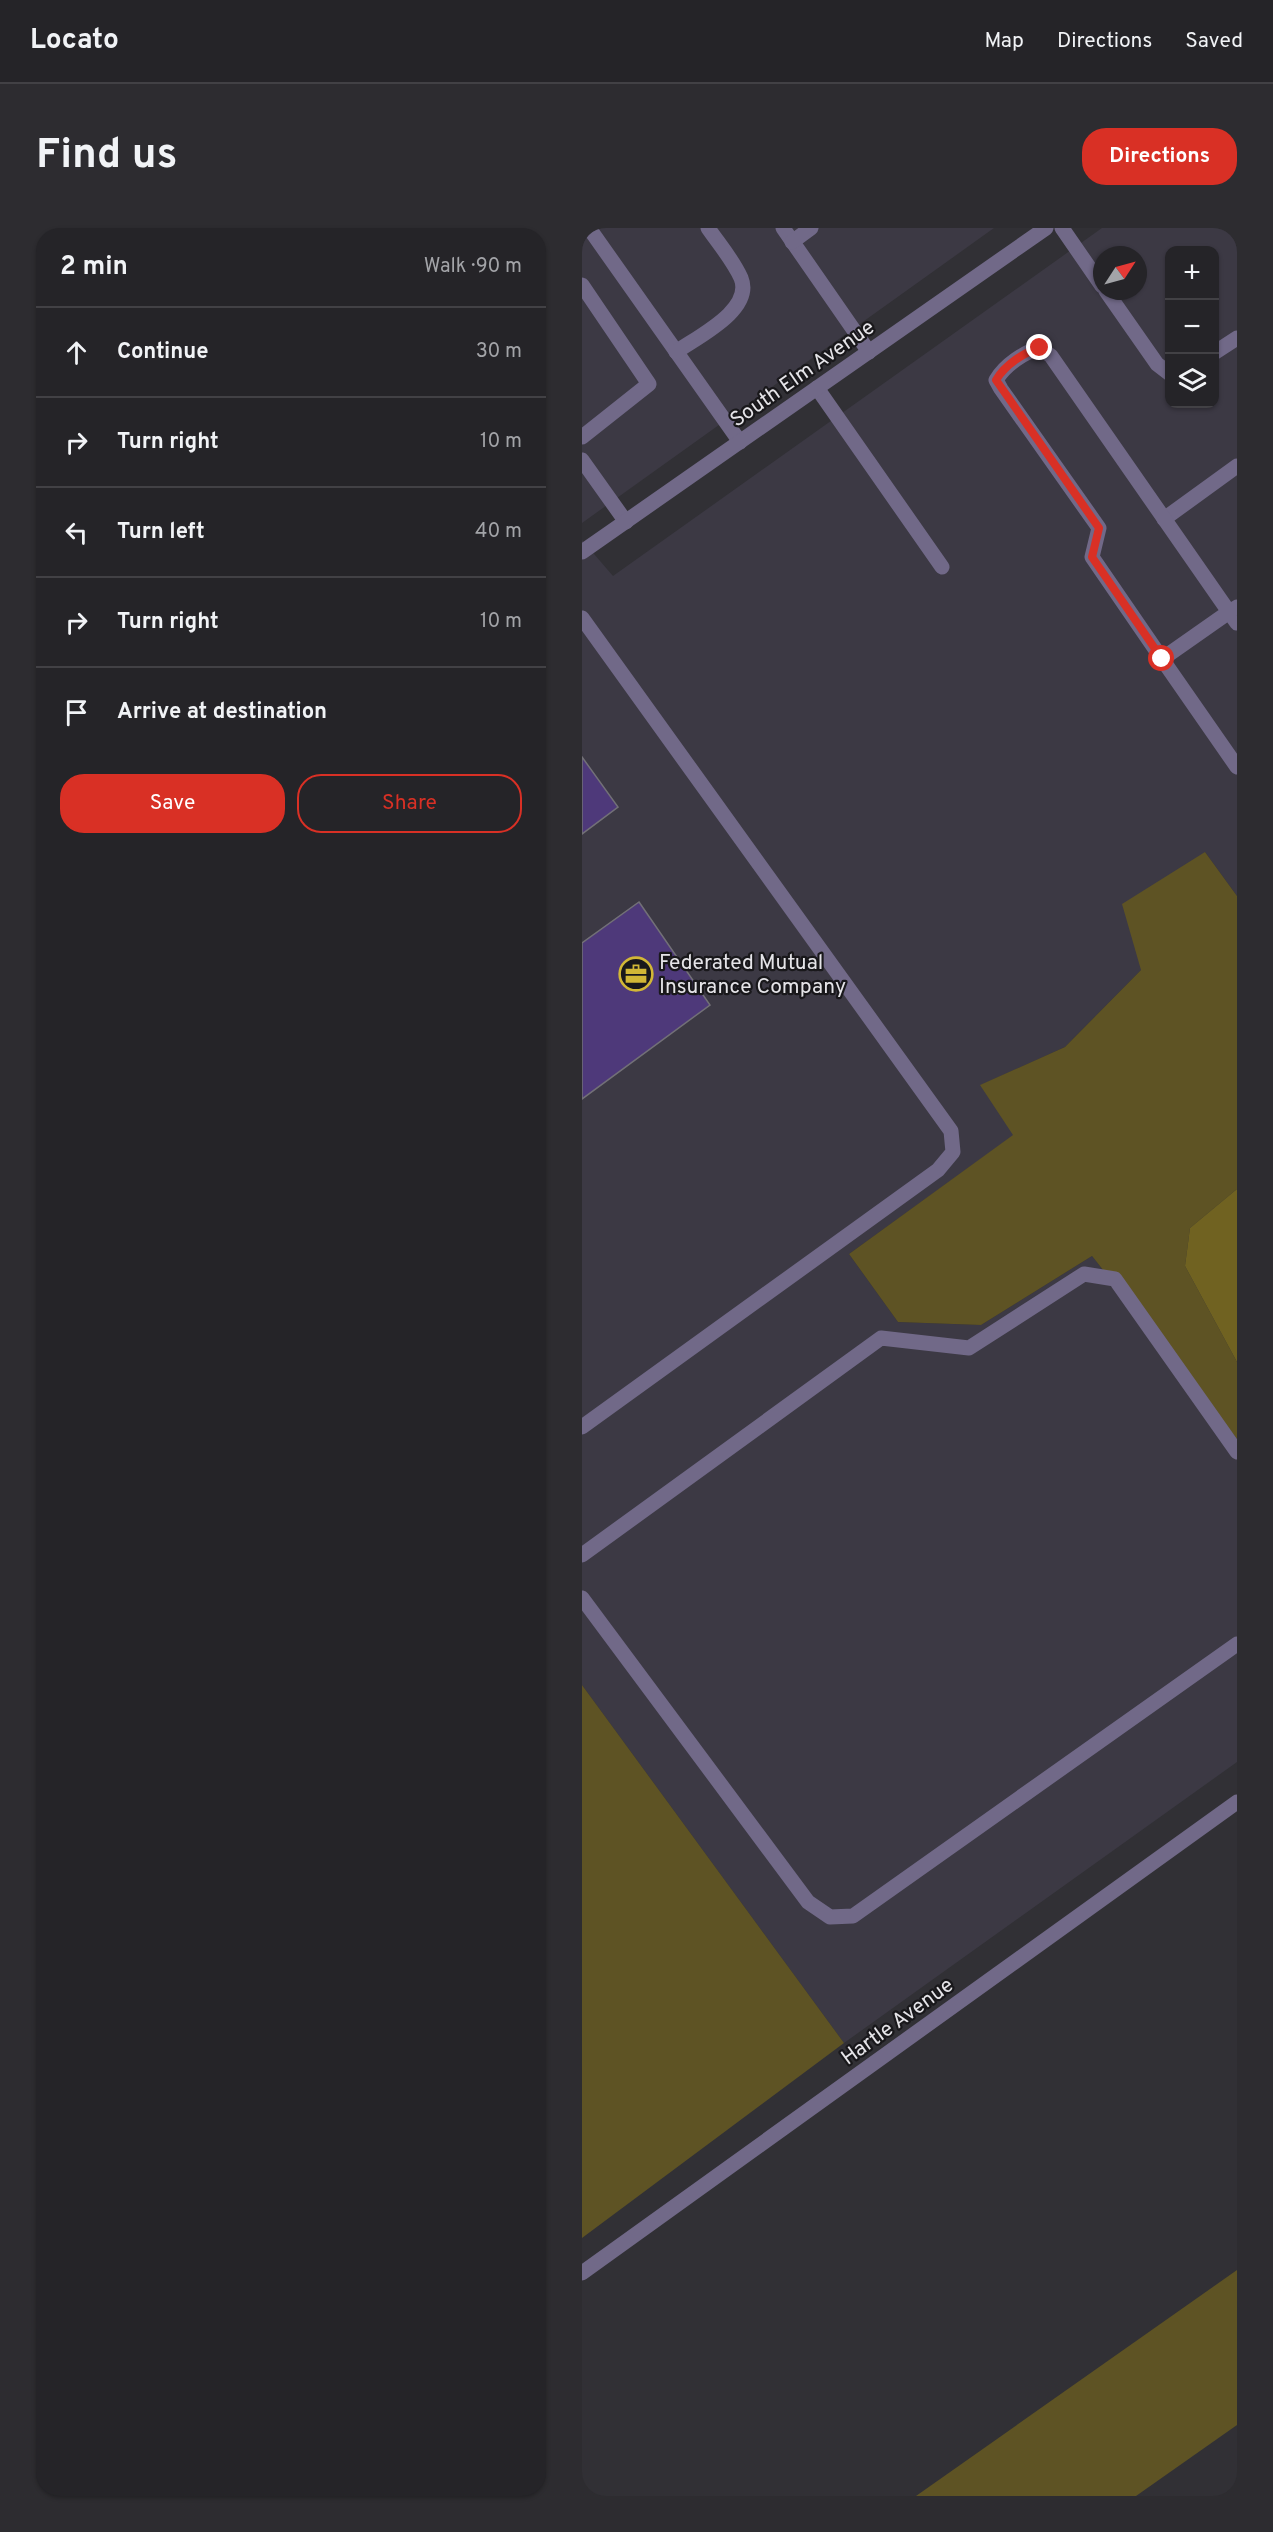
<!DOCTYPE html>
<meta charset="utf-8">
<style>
:root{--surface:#252428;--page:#2d2c30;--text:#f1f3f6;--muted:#a3a4a8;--line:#424145;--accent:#d93025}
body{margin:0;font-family:Overpass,sans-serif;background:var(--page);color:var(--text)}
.controls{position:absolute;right:18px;top:18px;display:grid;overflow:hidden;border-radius:12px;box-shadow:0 2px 4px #0004}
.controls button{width:54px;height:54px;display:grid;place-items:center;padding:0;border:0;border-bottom:2px solid var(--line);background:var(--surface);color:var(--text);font:30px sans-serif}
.compass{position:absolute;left:511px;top:18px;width:54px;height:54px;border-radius:50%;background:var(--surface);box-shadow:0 2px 4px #0004;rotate:54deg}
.stop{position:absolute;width:18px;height:18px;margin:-14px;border:4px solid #d93025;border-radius:50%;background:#fff}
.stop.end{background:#d93025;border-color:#fff;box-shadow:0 2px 6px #0008}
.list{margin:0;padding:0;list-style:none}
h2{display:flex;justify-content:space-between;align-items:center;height:78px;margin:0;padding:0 24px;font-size:26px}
h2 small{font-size:20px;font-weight:400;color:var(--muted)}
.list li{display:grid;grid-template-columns:39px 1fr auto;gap:18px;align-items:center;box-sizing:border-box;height:90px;padding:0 24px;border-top:2px solid var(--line)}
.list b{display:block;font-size:22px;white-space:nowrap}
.list em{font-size:20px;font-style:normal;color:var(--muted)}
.actions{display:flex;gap:12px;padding:18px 24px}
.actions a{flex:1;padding:14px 0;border:2px solid var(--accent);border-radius:24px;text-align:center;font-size:21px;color:var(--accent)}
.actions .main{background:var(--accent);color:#fff}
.icon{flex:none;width:33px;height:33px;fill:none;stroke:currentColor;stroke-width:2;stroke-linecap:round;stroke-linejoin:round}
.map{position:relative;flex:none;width:655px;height:2268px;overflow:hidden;border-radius:24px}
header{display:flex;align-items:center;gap:36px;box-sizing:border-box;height:84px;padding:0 30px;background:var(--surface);border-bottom:2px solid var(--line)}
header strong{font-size:28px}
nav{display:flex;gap:33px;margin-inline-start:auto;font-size:21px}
.intro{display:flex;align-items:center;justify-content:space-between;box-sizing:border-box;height:144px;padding:0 36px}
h1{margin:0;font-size:42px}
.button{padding:15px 27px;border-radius:24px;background:var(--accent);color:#fff;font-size:21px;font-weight:700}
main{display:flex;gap:36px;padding:0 36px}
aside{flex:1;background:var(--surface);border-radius:24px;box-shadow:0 2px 4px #0004}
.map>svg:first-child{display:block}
</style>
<header>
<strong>Locato</strong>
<nav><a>Map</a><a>Directions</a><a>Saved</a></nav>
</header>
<div class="intro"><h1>Find us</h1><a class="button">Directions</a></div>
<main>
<aside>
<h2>2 min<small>Walk · 90 m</small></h2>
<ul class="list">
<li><svg class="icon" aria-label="ahead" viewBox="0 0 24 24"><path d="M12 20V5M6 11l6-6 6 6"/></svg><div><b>Continue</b></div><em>30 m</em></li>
<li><svg class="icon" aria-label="right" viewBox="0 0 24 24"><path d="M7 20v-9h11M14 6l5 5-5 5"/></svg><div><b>Turn right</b></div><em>10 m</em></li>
<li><svg class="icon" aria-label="left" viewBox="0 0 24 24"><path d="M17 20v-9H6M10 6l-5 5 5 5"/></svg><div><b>Turn left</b></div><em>40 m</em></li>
<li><svg class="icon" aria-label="right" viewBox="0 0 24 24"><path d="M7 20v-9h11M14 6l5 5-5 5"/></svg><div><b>Turn right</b></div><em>10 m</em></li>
<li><svg class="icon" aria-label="arrive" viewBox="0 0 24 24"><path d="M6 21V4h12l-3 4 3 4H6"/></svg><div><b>Arrive at destination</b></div></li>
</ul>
<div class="actions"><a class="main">Save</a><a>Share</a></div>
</aside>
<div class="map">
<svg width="655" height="2268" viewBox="0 0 655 2268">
<rect width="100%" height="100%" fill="#313035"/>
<g fill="#3c3944" fill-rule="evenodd">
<polygon points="0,0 412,0 0,295"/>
<path d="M520 0H645L655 14V668L623 624 559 742 483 819 399 857 432 907 267 1026 316 1094 399 1097 510 1028 655 1211V1534L262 1815 0 1457V312L31 348ZM588 22H632V176H588ZM520 27H556V63H520Z"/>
</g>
<g fill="#5e5324">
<polygon points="623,624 655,668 655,961 608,1000 603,1038 655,1134 655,1211 510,1028 399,1097 316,1094 267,1026 431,907 398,857 483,819 559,742 540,676"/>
<polygon points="0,1457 262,1815 0,2010"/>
<polygon points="655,2042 655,2197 554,2268 334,2268"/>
</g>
<polygon fill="#706221" points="655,961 655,1134 603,1038 608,1000"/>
<g fill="#4e397a" stroke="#727077" stroke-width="1.5">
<polygon points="0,529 36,579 0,606"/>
<polygon points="57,674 128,777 0,871 0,715"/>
</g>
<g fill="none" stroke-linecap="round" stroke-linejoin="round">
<g stroke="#716988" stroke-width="15">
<polyline points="7,0 158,214"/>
<polyline points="201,0 287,124"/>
<polyline points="480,0 520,58"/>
<polyline points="210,14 229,0"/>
<polyline points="0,57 67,156 0,209"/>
<polyline points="524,63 575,136 588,146"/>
<path d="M94 124C115 109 172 82 159 50 151 32 137 16 126 0"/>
<polyline points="632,125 655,110"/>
<polyline points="235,160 360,339"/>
<polyline points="0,232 44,294"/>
<polyline points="582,291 655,238"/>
<path d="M655 379 647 384 580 431 510 329 517 300 419 161 414 152C423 137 442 124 458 120L469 128 647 384 655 395"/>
<polyline points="0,390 369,903 371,924 356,942 0,1199"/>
<polyline points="580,431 655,539"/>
<polyline points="0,1327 299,1110 387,1120 502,1046 533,1051 655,1224"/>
<polyline points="0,1370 226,1674 248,1689 271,1688 655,1416"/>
</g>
<g stroke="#716988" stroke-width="15">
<polyline points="0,324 464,0"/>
<polyline points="0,2045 655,1574"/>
</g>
</g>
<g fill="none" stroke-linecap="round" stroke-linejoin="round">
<path stroke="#d93025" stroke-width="8" d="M458 120C442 124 423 137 414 152L517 300 510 329 580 431"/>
</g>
<defs>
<g id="office-ring" transform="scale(1.725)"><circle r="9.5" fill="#19181b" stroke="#d2b736" stroke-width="1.5"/><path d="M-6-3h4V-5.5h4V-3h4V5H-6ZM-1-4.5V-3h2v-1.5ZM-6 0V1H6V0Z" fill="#d2b736"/></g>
</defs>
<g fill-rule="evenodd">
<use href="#office-ring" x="54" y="746"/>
</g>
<g text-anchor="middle" stroke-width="4.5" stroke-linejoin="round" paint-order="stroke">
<g font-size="21" fill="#e5e4e8" stroke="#19181b">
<text transform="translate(220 145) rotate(-35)" y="7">South Elm Avenue</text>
<text transform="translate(315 1793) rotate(-36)" y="7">Hartle Avenue</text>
</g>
<g font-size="21" fill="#e5e4e8" stroke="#19181b" text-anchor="start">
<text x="77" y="741">Federated Mutual<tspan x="77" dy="24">Insurance Company</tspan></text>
</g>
</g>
</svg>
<div class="controls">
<button>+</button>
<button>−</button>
<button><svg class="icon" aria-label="layers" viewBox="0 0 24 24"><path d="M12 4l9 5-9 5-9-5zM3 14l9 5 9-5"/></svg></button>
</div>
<svg class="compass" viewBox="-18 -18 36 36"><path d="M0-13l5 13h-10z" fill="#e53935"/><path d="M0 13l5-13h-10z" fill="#a3a4a8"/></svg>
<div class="stop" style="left:580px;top:431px"></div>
<div class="stop end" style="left:458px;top:120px"></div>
</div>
</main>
